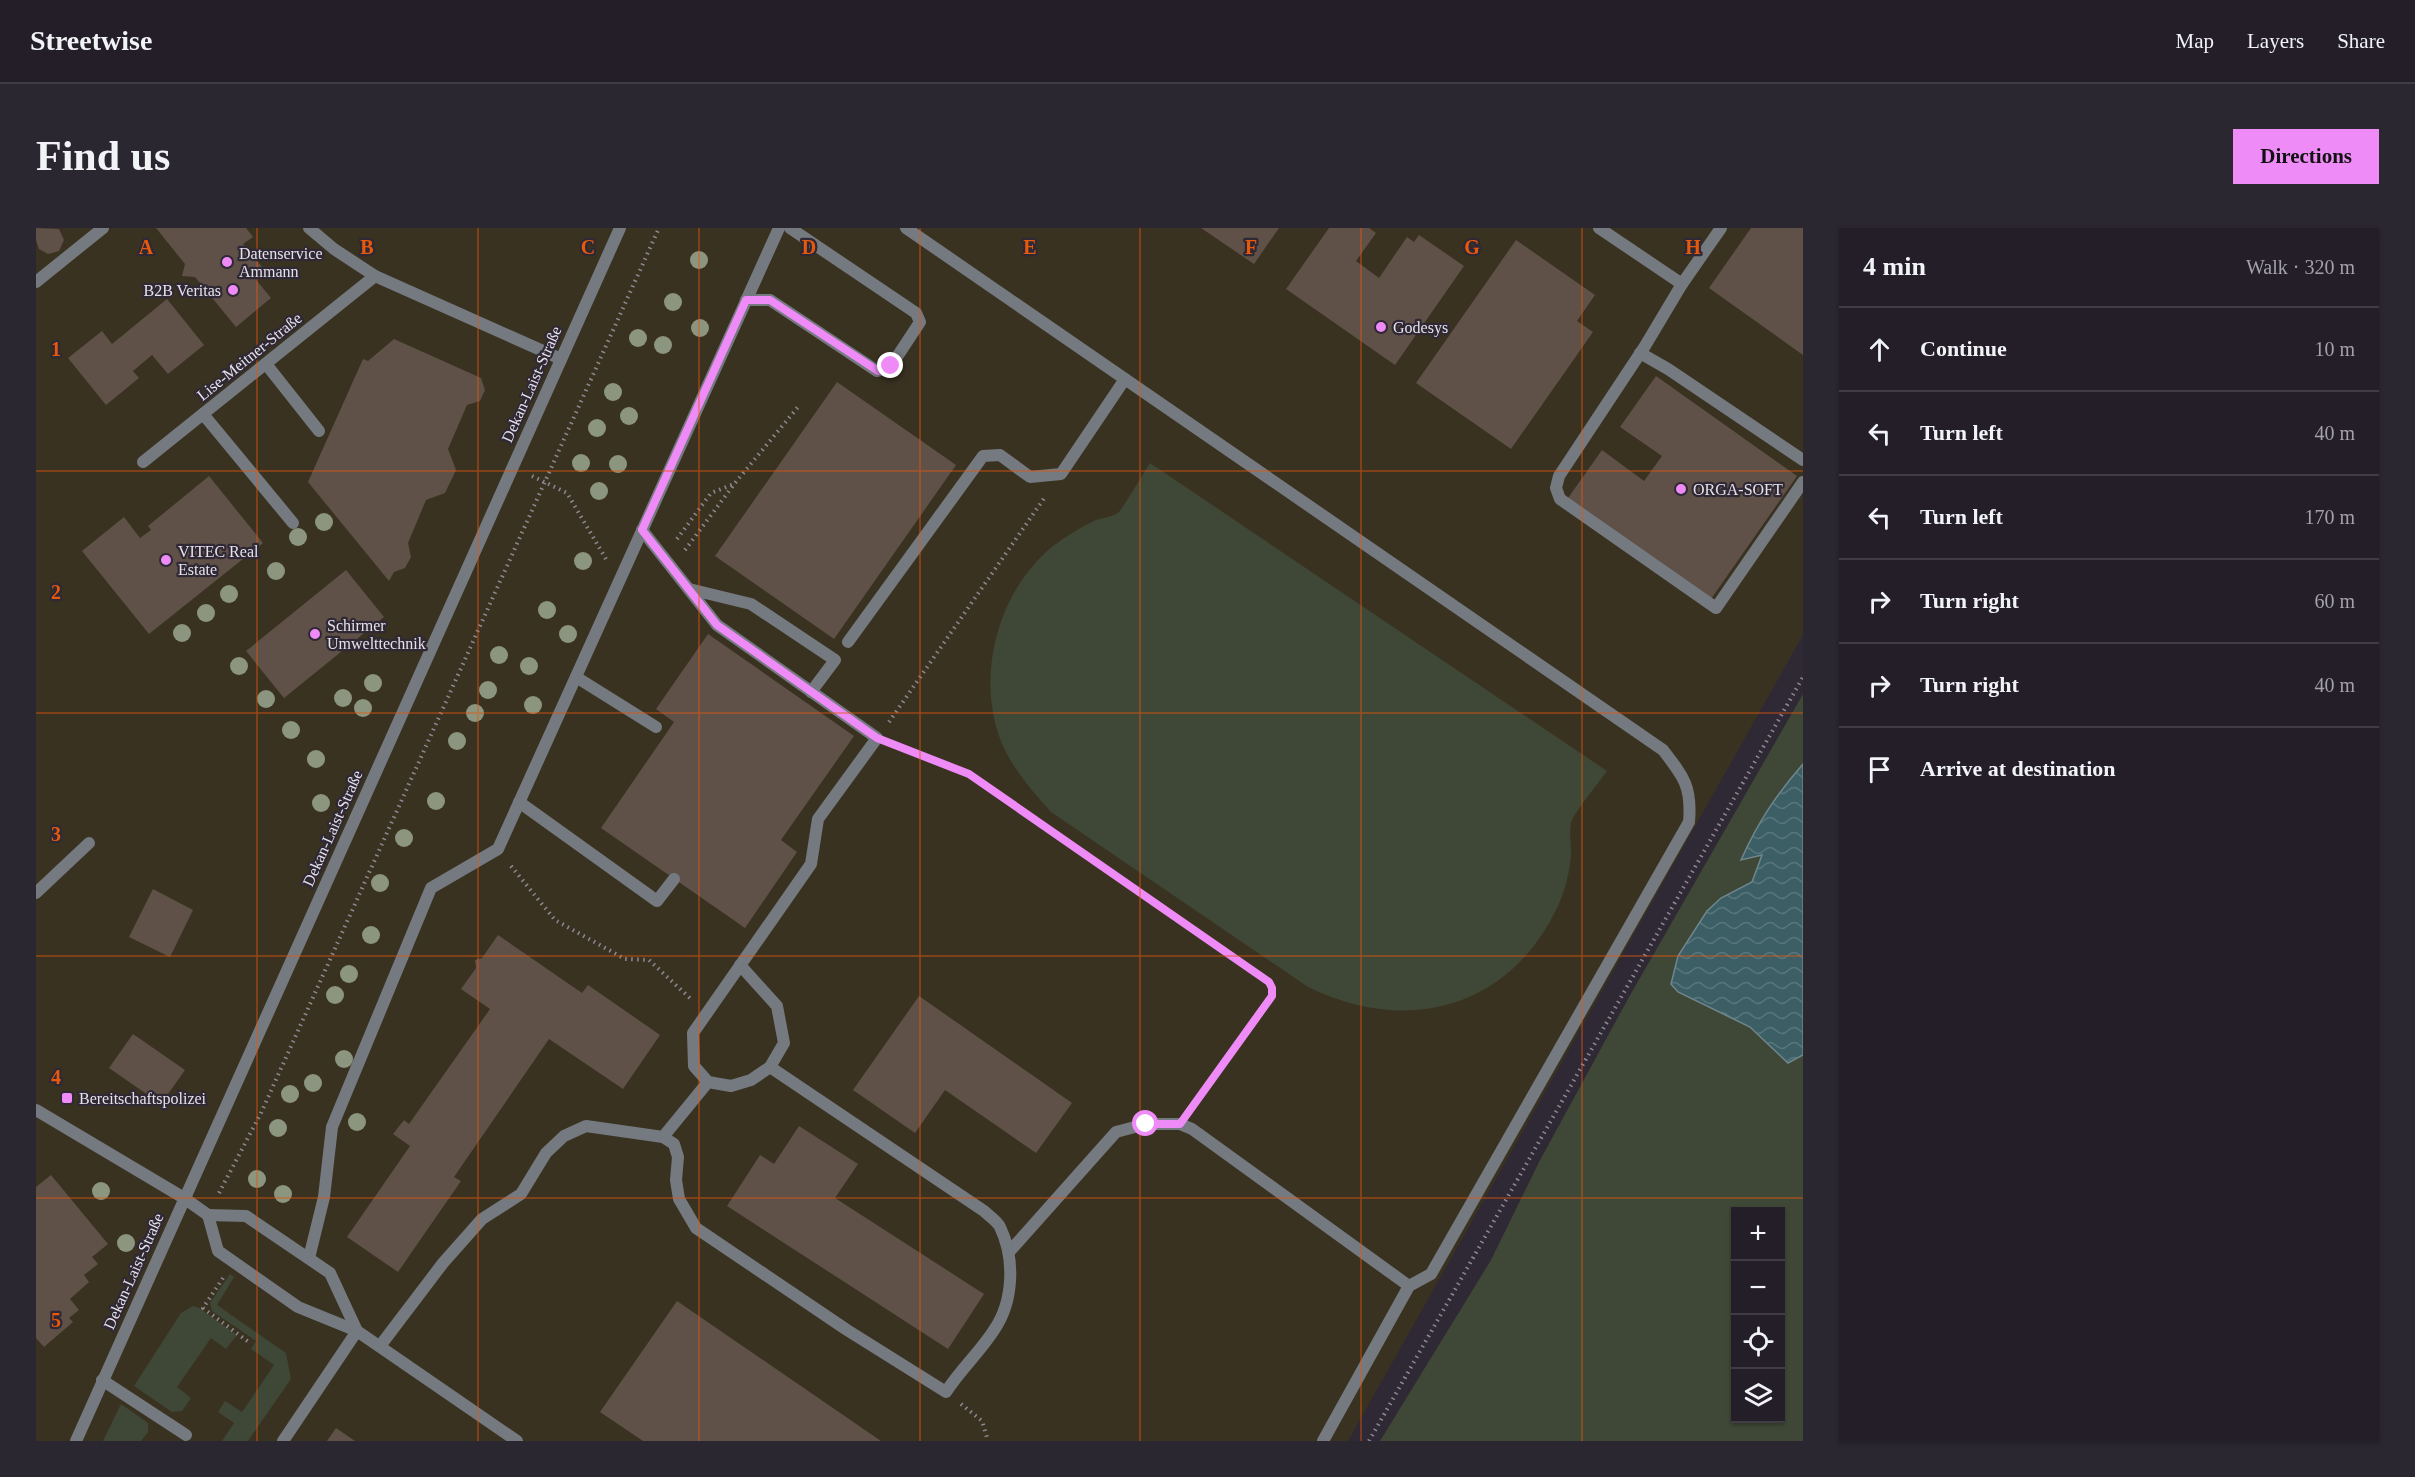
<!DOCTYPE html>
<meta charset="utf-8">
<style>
:root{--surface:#231e28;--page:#2b2730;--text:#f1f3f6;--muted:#a3a2a8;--line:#403c45;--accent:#ef8bf7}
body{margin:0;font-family:Georgia,serif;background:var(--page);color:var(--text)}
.controls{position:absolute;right:18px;bottom:18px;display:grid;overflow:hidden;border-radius:0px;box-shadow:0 2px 4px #0004}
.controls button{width:54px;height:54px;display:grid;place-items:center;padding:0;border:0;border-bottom:2px solid var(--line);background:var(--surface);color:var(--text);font:30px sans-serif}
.stop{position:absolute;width:18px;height:18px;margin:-14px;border:4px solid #ef8bf7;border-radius:50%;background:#fff}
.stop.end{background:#ef8bf7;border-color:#fff;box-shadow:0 2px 6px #0008}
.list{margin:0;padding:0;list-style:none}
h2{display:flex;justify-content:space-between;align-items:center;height:78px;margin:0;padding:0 24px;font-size:26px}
h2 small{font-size:20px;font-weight:400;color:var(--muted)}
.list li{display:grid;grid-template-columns:39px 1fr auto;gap:18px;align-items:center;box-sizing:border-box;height:84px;padding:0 24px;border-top:2px solid var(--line)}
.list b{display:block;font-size:22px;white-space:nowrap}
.list em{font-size:20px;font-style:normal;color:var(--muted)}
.icon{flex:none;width:33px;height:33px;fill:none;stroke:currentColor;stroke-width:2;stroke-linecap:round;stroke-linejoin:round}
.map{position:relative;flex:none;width:1767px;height:1213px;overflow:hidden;border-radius:0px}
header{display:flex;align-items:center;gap:36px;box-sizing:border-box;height:84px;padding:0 30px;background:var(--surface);border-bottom:2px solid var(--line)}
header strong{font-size:28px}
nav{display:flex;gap:33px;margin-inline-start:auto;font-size:21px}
.intro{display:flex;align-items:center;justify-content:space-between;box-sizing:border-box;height:144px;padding:0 36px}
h1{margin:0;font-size:42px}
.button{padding:15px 27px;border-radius:0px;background:var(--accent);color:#111;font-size:21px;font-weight:700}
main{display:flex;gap:36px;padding:0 36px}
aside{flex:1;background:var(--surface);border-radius:0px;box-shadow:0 2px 4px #0004}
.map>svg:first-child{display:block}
</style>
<header>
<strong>Streetwise</strong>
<nav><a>Map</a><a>Layers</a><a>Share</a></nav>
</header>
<div class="intro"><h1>Find us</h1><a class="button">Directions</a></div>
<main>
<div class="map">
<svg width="1767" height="1213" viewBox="0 0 1767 1213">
<defs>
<pattern id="water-waves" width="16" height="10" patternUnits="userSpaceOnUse" patternTransform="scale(1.5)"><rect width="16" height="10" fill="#3c5f66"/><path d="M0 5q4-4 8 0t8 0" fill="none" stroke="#58767c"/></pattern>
</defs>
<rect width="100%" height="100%" fill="#2f2835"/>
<polygon fill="#3a3221" points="0,0 1767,0 1767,407 1312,1213 0,1213"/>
<g fill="#3f4736" fill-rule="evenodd">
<path d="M1114 235 1571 543C1564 553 1537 586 1535 595 1533 604 1535 614 1535 622 1535 641 1529 663 1521 680 1472 782 1370 807 1272 759L1015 584C997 564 979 544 967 518 938 452 961 363 1017 318 1030 308 1045 299 1060 292 1066 290 1076 289 1082 285 1088 279 1108 244 1114 235Z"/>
<path d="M1767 466V1213H1344L1455 1032 1503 934 1593 769ZM1700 984H1744V1190H1700Z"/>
<polygon points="194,1046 198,1049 181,1077 250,1125 255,1151 212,1213 186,1213 198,1195 182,1184 189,1173 206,1184 238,1137 215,1121 220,1113 176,1083 174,1075"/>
<polygon points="157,1078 163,1080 201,1107 190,1121 175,1110 141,1159 155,1170 146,1183 136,1184 98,1158 145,1085"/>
<polygon points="85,1176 112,1195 112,1204 105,1213 67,1213"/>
</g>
<path fill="url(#water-waves)" stroke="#6f868e" stroke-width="1.5" d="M1767 536V827L1752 835 1714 799 1642 764 1635 756 1642 728 1671 683 1685 670 1716 654 1726 627 1705 632C1722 594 1740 567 1767 536Z"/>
<g fill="#5f5048">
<polygon points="0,0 23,1 28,12 23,23 12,26 3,21 0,12"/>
<polygon points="120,0 210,0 217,9 207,16 227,40 217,48 235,70 200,99 159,49 146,48 149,36"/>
<polygon points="1165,0 1243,0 1218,36"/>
<polygon points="1293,0 1333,0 1340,5 1320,33 1343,50 1371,9 1378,14 1383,7 1428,38 1359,137 1250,61"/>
<polygon points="1715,0 1767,0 1767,127 1673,60"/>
<polygon points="1480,12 1559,67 1541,93 1557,104 1475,221 1380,155"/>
<polygon points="131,71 168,117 132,146 116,127 97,143 103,150 70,177 32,130 66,103 76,116"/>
<polygon points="358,111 445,150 449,162 444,173 431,177 412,221 420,242 409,265 390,272 372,315 375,329 369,340 358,344 353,353 272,254 327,131 332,133"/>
<polygon points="1620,148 1761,248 1675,371 1532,270 1566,222 1608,253 1626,228 1584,199"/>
<polygon points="801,154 920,237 798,411 679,328"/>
<polygon points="173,248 227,315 113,406 46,323 88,289 104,310 115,302 112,298"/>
<polygon points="310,342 348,389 248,470 210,423"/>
<polygon points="672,406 818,508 745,612 761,624 709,700 565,600 638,494 620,481"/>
<polygon points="117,661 157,682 134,729 93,709"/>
<polygon points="462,707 546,765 552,757 624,807 587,861 513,811 418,949 425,953 362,1044 311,1009 374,918 357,906 368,892 373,896 454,781 425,761 440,740 439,732 446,730"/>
<polygon points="883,768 1036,875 1000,925 909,862 879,905 817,862"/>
<polygon points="97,806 149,842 125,876 73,840"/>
<polygon points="763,898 822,936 799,970 948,1066 912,1121 691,978 724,927 738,936"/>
<polygon points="15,947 72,1016 56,1029 62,1036 48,1047 53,1054 34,1071 43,1082 33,1090 37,1094 8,1119 0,1110 0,959"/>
<polygon points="641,1073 845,1213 607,1213 564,1184"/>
<polygon points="300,1200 319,1213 291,1213"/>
</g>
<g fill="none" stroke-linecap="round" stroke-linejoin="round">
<g stroke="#8e8993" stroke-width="4" stroke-dasharray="1.5 4.5" stroke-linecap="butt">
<polyline points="496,248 531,265 570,331"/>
<polyline points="641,311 675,265 698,256"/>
<polyline points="649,322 699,255 762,179"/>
<polyline points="853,494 1009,269"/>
<polyline points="861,518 933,546 1233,754 1236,760 1236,768 1158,878"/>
<polyline points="475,638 519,692 589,731 613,732 656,772"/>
<polyline points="183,965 225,885 623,0"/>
<polyline points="187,1050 167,1080 214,1115"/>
<polyline points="925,1176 946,1193 952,1213"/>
<polyline points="1333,1213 1767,449"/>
</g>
<g stroke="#747a80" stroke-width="12">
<path d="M870 0 1627 522C1648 549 1656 559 1653 594L1395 1046 1373 1058 1287 1213"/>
<polyline points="1563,0 1646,56 1685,0"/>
<polyline points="0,54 67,0"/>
<polyline points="1646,56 1609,118 1523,248 1520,260 1524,271 1680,380 1767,254"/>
<polyline points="710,72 734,72 841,143 855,138 884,94 880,85 754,0"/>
<polyline points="1604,125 1632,141 1767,232"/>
<polyline points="230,136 283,203"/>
<polyline points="167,186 257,295"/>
<polyline points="606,302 681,397 841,510 782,591 775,636 657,805 658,838 672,854 695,858 715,852 734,839 748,815 741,778 704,737"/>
<polyline points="653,361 715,376 799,432 775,464"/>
<polyline points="812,414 947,228 964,227 994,249 1025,246 1089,151"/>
<polyline points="540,449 620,499"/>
<polyline points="483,574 621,673 638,651"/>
<polyline points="0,665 53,615"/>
<polyline points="627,909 672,854"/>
<polyline points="148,970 172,987 182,1023 262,1079 321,1103 247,1213"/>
<polyline points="172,987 210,988 294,1045 321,1103 481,1213"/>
<polyline points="973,1024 1080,904 1110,896 1144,896 1156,901 1373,1058"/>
<polyline points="273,1030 288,969 296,899 395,660 462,621 743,0"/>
<path d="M344 1118 407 1035 446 991 485 966 510 925 528 908 550 898 627 909 638 916 642 929 640 952 643 971 660 1000 811 1102 910 1164C924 1142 944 1124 958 1102 978 1073 979 1030 964 999 961 993 953 988 948 983L734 839"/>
<polyline points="66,1152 150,1207"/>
</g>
<g stroke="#747a80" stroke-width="12">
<polyline points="273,0 298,21 339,48 525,131"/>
<polyline points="107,234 339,48"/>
<polyline points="0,882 148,970"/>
<polyline points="40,1213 584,0"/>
</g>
</g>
<g fill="#8b957f">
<circle cx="663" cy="32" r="9"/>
<circle cx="637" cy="74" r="9"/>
<circle cx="664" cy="100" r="9"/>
<circle cx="602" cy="110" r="9"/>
<circle cx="627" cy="117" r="9"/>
<circle cx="577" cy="164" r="9"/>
<circle cx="593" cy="188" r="9"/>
<circle cx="561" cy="200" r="9"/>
<circle cx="545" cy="235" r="9"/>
<circle cx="582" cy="236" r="9"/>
<circle cx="563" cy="263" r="9"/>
<circle cx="288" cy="294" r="9"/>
<circle cx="262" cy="309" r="9"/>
<circle cx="547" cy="333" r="9"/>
<circle cx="240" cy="343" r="9"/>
<circle cx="193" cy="366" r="9"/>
<circle cx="511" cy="382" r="9"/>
<circle cx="170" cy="385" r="9"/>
<circle cx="146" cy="405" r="9"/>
<circle cx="532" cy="406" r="9"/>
<circle cx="463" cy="427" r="9"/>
<circle cx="203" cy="438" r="9"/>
<circle cx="493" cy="438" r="9"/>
<circle cx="337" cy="455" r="9"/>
<circle cx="452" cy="462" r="9"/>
<circle cx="307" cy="470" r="9"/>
<circle cx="230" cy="471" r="9"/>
<circle cx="497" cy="477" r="9"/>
<circle cx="327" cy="480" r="9"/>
<circle cx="439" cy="485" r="9"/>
<circle cx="255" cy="502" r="9"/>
<circle cx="421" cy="513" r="9"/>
<circle cx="280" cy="531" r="9"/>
<circle cx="400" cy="573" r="9"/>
<circle cx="285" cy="575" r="9"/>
<circle cx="368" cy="610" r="9"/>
<circle cx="344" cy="655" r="9"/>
<circle cx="335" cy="707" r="9"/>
<circle cx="313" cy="746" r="9"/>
<circle cx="299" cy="767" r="9"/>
<circle cx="308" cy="831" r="9"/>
<circle cx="277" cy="855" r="9"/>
<circle cx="254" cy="866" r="9"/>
<circle cx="321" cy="894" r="9"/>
<circle cx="242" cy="900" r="9"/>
<circle cx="221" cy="951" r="9"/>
<circle cx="65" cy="963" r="9"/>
<circle cx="247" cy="966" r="9"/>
<circle cx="90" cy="1015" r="9"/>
</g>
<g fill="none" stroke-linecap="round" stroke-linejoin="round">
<polyline stroke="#ef8bf7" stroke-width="8" points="855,138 842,143 734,72 710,72 606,302 681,397 841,510 933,546 1233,754 1236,760 1236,768 1144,896 1110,896"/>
</g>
<path fill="none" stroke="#e8590c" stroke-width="1.5" stroke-opacity="0.55" d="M221 0V1213M442 0V1213M663 0V1213M884 0V1213M1104 0V1213M1325 0V1213M1546 0V1213M0 243H1767M0 485H1767M0 728H1767M0 970H1767"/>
<g fill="#ef8bf7" stroke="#2f2835" stroke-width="2">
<circle cx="191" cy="34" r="6"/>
<circle cx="197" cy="62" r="6"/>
<circle cx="1345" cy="99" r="6"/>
<circle cx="1645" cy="261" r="6"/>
<circle cx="130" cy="332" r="6"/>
<circle cx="279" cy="406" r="6"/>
<rect x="25" y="864" width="12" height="12" rx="3"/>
</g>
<g text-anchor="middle" stroke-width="4.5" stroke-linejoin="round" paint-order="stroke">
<g font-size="16" fill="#e6e2ea" stroke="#2f2835" text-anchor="start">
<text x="203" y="31">Datenservice<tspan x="203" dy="18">Ammann</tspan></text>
<text x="185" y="68" text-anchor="end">B2B Veritas</text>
<text x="1357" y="105">Godesys</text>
<text x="1657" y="267">ORGA-SOFT</text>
<text x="142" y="329">VITEC Real<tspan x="142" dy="18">Estate</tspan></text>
<text x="291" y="403">Schirmer<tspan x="291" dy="18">Umwelttechnik</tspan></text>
<text x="43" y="876">Bereitschaftspolizei</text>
</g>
<g font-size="16" fill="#e6e2ea" stroke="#2f2835">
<text transform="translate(213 128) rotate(-39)" y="6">Lise-Meitner-Straße</text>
<text transform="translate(495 156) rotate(-66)" y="6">Dekan-Laist-Straße</text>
<text transform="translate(296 600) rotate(-66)" y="6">Dekan-Laist-Straße</text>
<text transform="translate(97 1043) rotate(-66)" y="6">Dekan-Laist-Straße</text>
</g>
</g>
<g font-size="20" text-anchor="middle" font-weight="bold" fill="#e8590c" stroke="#2f2835" stroke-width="4.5" stroke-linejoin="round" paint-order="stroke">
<text x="110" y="26">A</text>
<text x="331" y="26">B</text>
<text x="552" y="26">C</text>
<text x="773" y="26">D</text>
<text x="994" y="26">E</text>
<text x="1215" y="26">F</text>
<text x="1436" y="26">G</text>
<text x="1657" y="26">H</text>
<text x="20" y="128">1</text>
<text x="20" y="371">2</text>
<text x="20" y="613">3</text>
<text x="20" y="856">4</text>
<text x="20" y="1099">5</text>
</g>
</svg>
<div class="controls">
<button>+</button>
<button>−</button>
<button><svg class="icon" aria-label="locate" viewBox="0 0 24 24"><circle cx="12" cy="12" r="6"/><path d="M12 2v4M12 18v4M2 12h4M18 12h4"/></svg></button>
<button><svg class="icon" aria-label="layers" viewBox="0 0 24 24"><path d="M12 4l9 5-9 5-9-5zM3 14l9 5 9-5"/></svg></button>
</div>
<div class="stop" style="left:1110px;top:896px"></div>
<div class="stop end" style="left:855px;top:138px"></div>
</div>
<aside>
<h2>4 min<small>Walk · 320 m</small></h2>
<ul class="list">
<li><svg class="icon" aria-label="ahead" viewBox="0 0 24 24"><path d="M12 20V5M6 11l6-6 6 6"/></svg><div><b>Continue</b></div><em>10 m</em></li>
<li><svg class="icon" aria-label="left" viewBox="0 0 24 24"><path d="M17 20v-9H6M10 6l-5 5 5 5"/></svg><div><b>Turn left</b></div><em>40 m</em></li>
<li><svg class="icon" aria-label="left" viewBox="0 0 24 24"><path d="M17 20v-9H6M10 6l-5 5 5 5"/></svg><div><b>Turn left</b></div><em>170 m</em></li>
<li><svg class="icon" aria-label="right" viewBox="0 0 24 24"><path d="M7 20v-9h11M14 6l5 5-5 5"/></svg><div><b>Turn right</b></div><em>60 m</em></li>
<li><svg class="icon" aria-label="right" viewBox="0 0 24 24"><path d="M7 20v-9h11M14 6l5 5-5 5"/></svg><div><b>Turn right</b></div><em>40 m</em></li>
<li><svg class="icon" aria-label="arrive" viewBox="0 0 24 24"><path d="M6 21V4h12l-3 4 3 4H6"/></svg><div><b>Arrive at destination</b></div></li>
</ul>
</aside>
</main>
